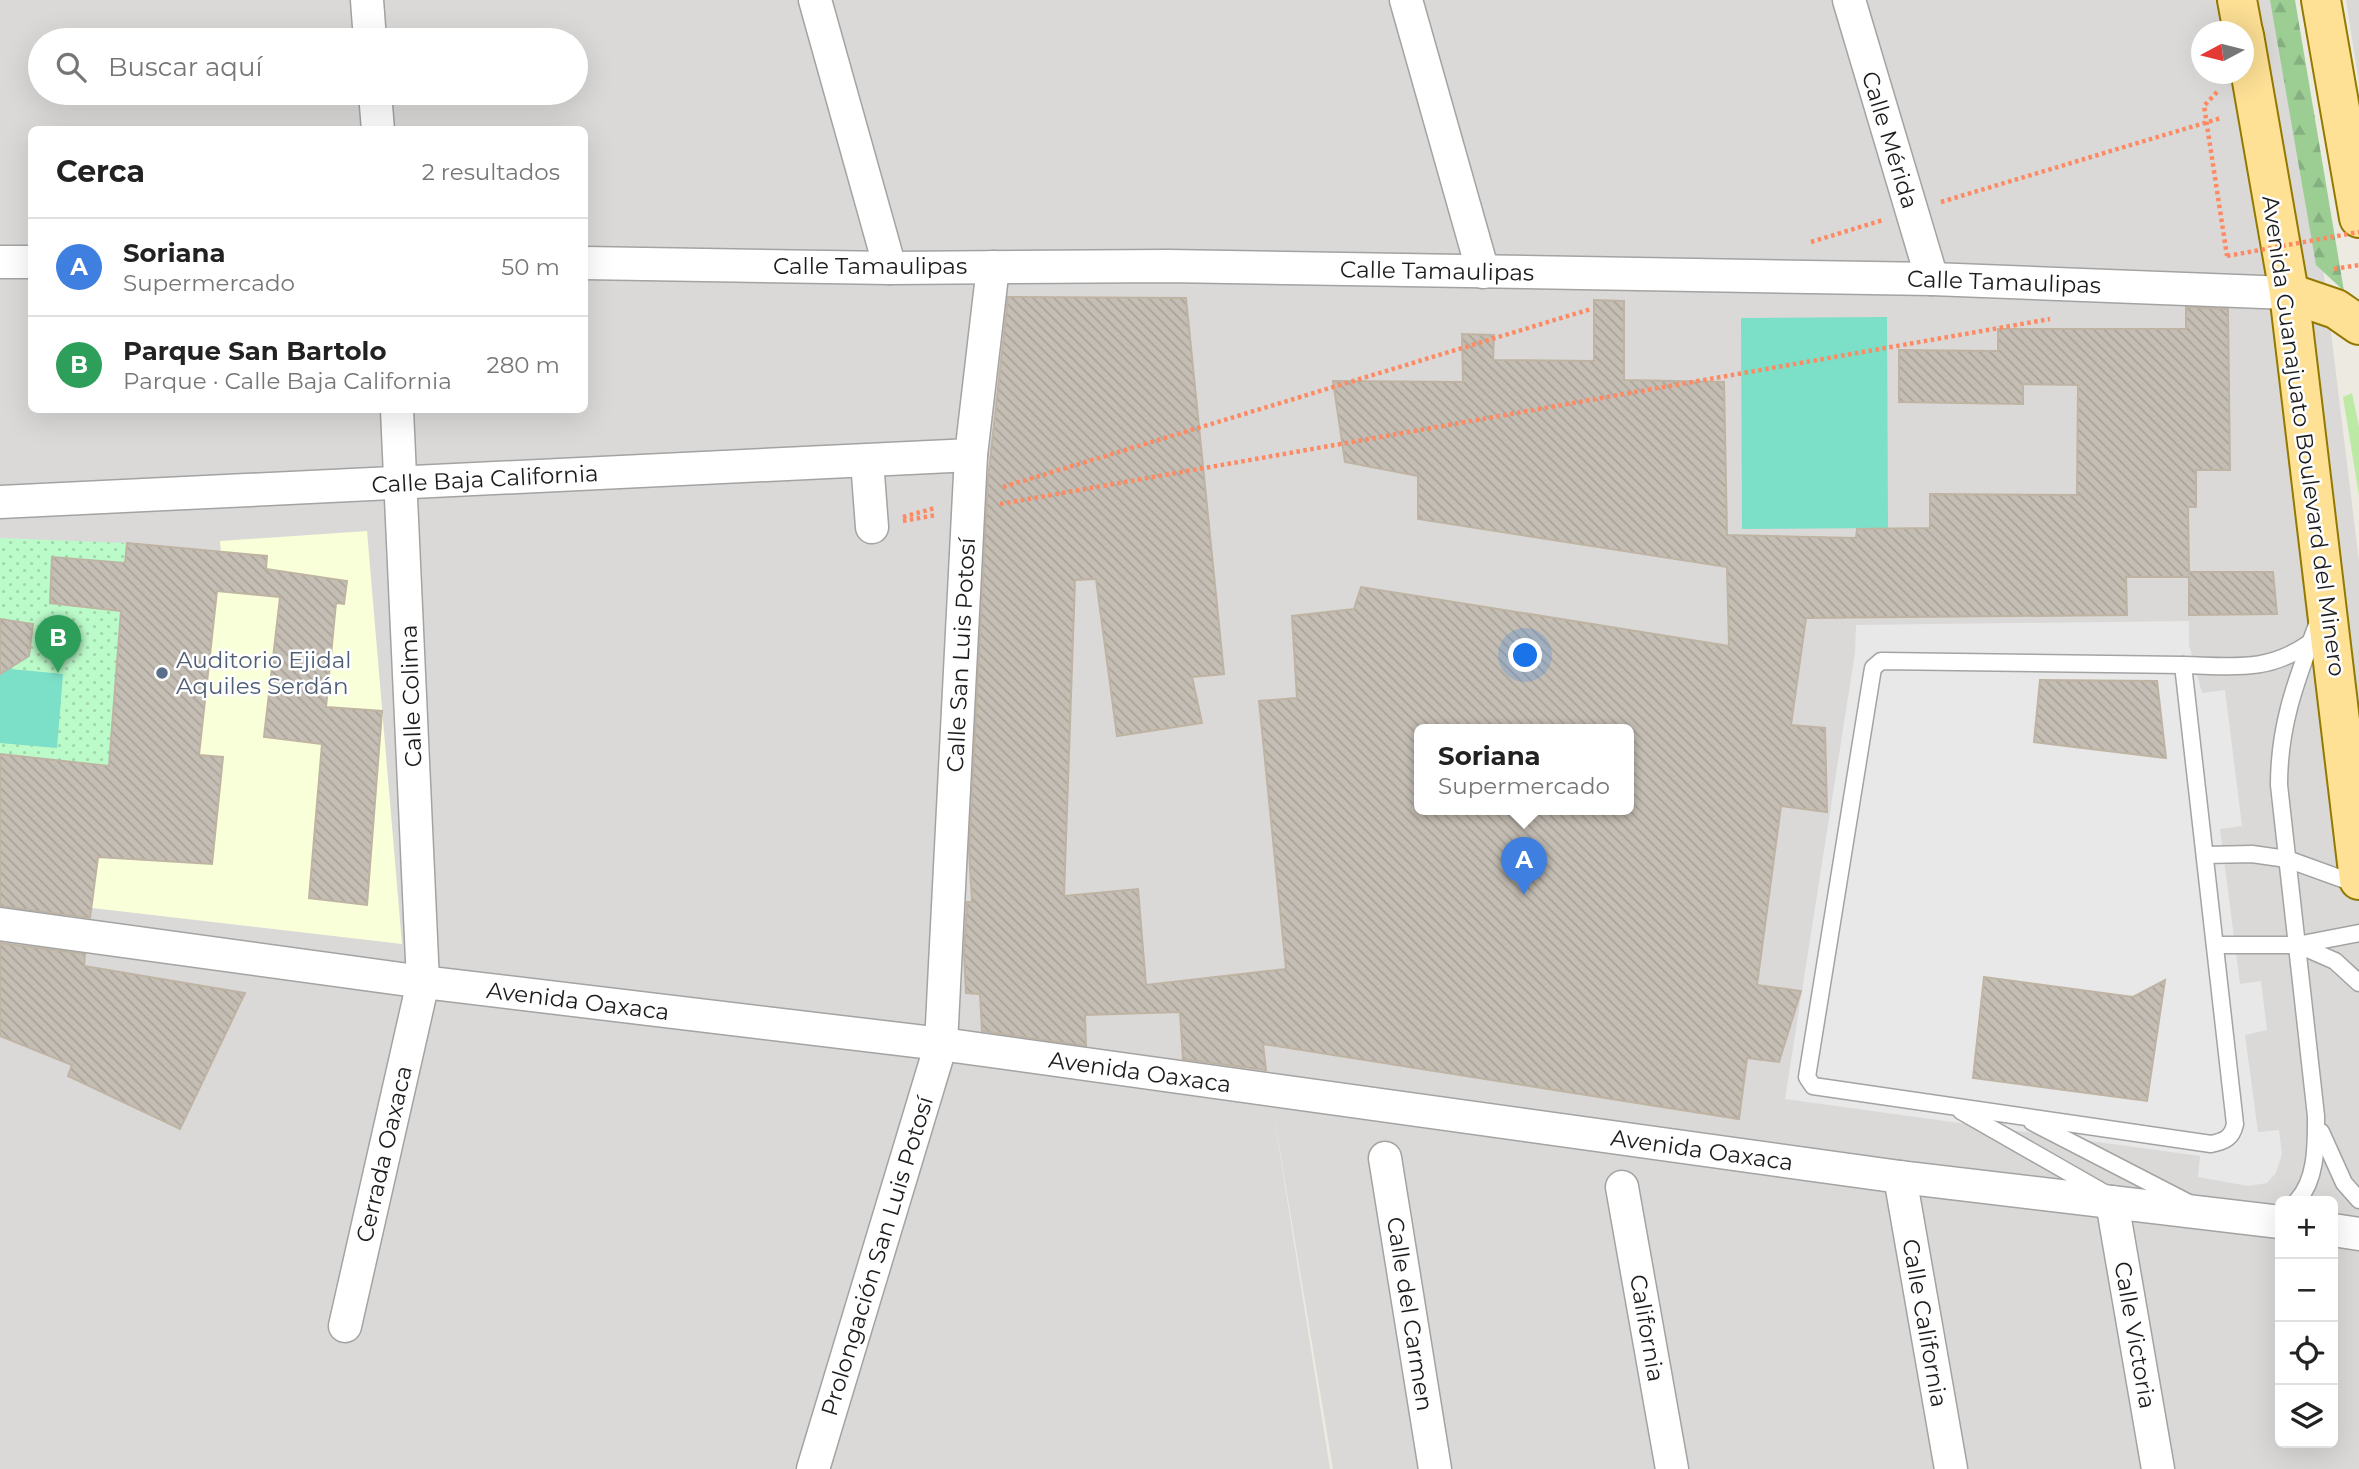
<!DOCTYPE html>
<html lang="es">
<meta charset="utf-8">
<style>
:root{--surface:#fff;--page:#f6f6f6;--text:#222;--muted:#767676;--line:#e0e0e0;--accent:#c71e00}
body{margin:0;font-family:Montserrat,sans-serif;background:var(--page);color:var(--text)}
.controls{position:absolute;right:21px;bottom:21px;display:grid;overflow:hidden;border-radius:10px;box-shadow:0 7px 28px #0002}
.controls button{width:63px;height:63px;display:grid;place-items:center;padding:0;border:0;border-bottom:2px solid var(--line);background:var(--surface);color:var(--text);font:35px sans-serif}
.compass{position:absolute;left:2191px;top:21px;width:63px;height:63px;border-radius:50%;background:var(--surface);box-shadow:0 7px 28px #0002;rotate:263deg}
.you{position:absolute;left:1526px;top:656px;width:24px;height:24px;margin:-18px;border:5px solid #fff;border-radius:50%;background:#1a73e8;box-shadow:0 0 0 10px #1a73e833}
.badge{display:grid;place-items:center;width:46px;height:46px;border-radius:50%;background:var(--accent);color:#fff;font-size:23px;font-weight:700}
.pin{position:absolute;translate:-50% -58px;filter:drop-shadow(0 2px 4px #0008)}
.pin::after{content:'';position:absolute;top:37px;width:24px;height:21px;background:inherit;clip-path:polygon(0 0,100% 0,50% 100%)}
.popup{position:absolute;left:1414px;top:724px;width:220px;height:91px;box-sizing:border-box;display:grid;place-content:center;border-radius:10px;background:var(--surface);filter:drop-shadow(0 2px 5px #0005);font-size:23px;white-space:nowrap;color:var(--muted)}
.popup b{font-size:26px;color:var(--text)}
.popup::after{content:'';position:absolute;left:50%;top:100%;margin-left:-14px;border:14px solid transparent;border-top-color:var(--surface)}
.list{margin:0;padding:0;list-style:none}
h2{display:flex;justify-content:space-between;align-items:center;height:91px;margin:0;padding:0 28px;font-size:30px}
h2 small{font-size:23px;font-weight:400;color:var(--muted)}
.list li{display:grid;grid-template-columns:46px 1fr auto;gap:21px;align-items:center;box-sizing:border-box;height:98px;padding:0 28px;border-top:2px solid var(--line)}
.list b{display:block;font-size:26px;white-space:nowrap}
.list p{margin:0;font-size:23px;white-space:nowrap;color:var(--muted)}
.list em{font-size:23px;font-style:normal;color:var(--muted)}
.icon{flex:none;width:38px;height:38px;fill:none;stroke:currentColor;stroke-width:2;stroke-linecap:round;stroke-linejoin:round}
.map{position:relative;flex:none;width:2359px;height:1469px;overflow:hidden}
.search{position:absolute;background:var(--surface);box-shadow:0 7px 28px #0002;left:28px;top:28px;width:560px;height:77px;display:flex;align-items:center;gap:18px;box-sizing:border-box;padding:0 24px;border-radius:38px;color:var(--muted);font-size:26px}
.panel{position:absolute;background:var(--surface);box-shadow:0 7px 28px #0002;left:28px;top:126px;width:560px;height:287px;border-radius:10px}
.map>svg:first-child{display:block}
</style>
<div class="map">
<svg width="2359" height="1469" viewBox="0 0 2359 1469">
<defs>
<pattern id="forest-firs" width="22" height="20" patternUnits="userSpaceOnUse" patternTransform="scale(1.75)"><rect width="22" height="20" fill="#9cce94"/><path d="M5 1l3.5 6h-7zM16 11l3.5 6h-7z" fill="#86b07f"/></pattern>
<pattern id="park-dots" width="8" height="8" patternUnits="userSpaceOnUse" patternTransform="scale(1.75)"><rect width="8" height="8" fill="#bbfac9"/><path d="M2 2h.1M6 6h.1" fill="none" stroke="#a0d6ac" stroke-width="1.8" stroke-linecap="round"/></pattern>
<pattern id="building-back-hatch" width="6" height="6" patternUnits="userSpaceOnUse" patternTransform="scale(1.75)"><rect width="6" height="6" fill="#c5beb4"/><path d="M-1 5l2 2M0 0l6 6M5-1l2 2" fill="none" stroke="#a9a39a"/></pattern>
</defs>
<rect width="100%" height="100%" fill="#edebe1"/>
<g fill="#dad9d8" fill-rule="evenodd">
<path d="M0 0H2279L2315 202 2359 561V1469H1333L1272 1104 1330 1469H0ZM2202 32H2244V74H2202ZM40 40H576V93H40ZM32 130H584V410H32ZM1419 729H1629V809H1419ZM2280 1201H2333V1443H2280Z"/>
<polygon points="2346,0 2359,0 2359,84"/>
</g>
<polygon fill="#f9ffd8" points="367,531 402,944 92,908 88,936 0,922 0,754 109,766 200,744 221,553 220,541"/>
<polygon fill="#bceaa4" points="2352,393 2359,427 2359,496 2343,397"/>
<polygon fill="url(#forest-firs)" points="2270,0 2295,0 2344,291 2316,265"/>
<polygon fill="url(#park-dots)" points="0,538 127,543 109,766 0,754"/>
<g fill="#7cdfc8">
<polygon points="1887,317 1888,528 1742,529 1741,318"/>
<polygon points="0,668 63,674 57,748 0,743"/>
</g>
<polygon fill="#e8e8e8" points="2189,621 2189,645 2202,693 2225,690 2242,826 2220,829 2240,984 2261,981 2267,1030 2245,1035 2258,1132 2279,1130 2282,1154 2276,1173 2267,1183 2248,1186 2198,1177 2200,1156 1785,1099 1855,653 1856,625"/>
<g fill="url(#building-back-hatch)" stroke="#bfb4a3" stroke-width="2" fill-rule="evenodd">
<path d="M1008 297 1186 298 1224 674 1192 677 1202 723 1117 736 1096 579 1075 580 1064 896 1138 889 1146 985 1286 969 1259 701 1297 698 1292 616 1354 609 1361 587 1729 646 1727 567 1418 519V476L1345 462 1333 381 1463 382 1462 334 1494 335 1493 360 1594 361V300L1624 301V380L1724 382 1727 535 1856 538 1857 529 1930 528V494L2077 495 2078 385 2023 384V404L1899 402V350L1998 351V329H2186V307L2228 309 2230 470H2196V507H2188L2189 575V572H2273L2277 614 2189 615V577H2126L2127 615 1806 618 1791 725 1825 728 1827 812 1781 806 1757 985 1801 991 1779 1062 1747 1058 1739 1119 1263 1044 1266 1070 1183 1059 1180 1012 1085 1015 1086 1046 982 1031 980 994 966 993 964 953 967 902H972L969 850 988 479ZM1419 729H1629V809H1419Z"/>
<polygon points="127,543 267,556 266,569 347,581 344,604 336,603 326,707 382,711 367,905 309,898 322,744 264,737 280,597 217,591 199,755 223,757 212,864 98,857 90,918 0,906 0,754 109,766 121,611 50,603 52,557 125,563"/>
<polygon points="0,619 33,624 29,656 0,674"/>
<polygon points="2040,680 2157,681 2166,758 2034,742"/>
<polygon points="0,943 85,954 84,966 245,993 180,1129 68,1076 72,1065 0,1036"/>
<polygon points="1984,977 2133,997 2165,980 2147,1101 1973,1078"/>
</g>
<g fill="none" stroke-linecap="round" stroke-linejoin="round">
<g stroke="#a3a3a3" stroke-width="19">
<g id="lane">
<path d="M1881 661 2183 665 2235 1124C2232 1138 2225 1141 2211 1144L1813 1086 1807 1077 1873 668Z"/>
<path d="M2183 665C2233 666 2268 673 2311 642"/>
<polyline points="2205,855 2252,854 2287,859 2359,885"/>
<polyline points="2215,945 2297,945 2359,933"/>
<polyline points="2303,947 2335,961 2359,983"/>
<polyline points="1961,1111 2108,1195"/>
<polyline points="2032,1122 2189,1203"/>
<polyline points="2321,1132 2344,1183 2359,1200"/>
<path d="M2297 1201C2317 1179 2316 1145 2316 1116L2279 785C2279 723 2297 679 2318 622"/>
</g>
</g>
<g stroke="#a3a3a3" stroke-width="35">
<g id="street">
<polyline points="367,0 370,40"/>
<polyline points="815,0 890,268"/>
<polyline points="1406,0 1483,272"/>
<polyline points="1849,0 1932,279"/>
<polyline points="375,93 378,130"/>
<polyline points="0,262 32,262"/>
<polyline points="584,263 890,268 1168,266 1932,279 2289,293"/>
<polyline points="867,461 872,527"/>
<polyline points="0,502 971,455"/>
<polyline points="0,924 423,982 941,1044 1900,1177 2280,1222"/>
<polyline points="1385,1158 1435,1469"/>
<polyline points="1900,1177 1951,1469"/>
<polyline points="1622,1187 1672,1469"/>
<polyline points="2112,1202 2158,1469"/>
<polyline points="2333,1230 2359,1234"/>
<polyline points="345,1326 423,982 397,410"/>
<polyline points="813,1469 941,1044 971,455 993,267"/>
</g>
</g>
<g stroke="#937900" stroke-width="42">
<g id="primary">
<polyline points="2237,0 2243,32"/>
<polyline points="2321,0 2359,218"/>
<polyline points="2244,35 2289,293 2359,880"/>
<polyline points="2289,293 2336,309 2359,325"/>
</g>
</g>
<g stroke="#fd8a62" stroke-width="4.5" stroke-dasharray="3.5 3.5" stroke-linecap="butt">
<polyline points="2217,92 2204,106 2227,256"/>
<polyline points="1941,202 2221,118"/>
<polyline points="1811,242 1883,220"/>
<polyline points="2334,269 2359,265"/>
<polyline points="1003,487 1591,309"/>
<polyline points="1000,504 2050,319"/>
<polyline points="903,517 935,508"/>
<polyline points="903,521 936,515"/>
</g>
<use href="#lane" stroke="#fff" stroke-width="16"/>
<use href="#street" stroke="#fff" stroke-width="32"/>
<use href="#primary" stroke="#fee195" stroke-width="38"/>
<polyline stroke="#fd8a62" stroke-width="4.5" stroke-dasharray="3.5 3.5" stroke-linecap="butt" points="2227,256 2359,232"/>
</g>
<circle fill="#5c6f8a" stroke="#fff" stroke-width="2.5" cx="162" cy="673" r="7"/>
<g text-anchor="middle" stroke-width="5" stroke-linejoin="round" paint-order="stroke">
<g font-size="23" fill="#1c1c1c" stroke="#fff">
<text transform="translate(1890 140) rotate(73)" y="8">Calle Mérida</text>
<text x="870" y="274">Calle Tamaulipas</text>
<text transform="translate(1437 271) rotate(1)" y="8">Calle Tamaulipas</text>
<text transform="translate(2004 282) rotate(2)" y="8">Calle Tamaulipas</text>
<text transform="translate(2304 436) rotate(82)" y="8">Avenida Guanajuato Boulevard del Minero</text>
<text transform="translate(485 479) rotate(-3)" y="8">Calle Baja California</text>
<text transform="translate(961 655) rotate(-87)" y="8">Calle San Luis Potosí</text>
<text transform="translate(411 696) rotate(-92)" y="8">Calle Colima</text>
<text transform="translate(578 1001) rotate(7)" y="8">Avenida Oaxaca</text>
<text transform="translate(1140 1072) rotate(8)" y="8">Avenida Oaxaca</text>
<text transform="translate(1702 1150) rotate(8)" y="8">Avenida Oaxaca</text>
<text transform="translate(384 1154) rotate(-77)" y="8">Cerrada Oaxaca</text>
<text transform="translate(877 1256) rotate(-73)" y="8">Prolongación San Luis Potosí</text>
<text transform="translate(1410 1314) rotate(81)" y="8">Calle del Carmen</text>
<text transform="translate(1925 1323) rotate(80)" y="8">Calle California</text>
<text transform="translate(1647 1328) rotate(80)" y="8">California</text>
<text transform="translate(2135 1335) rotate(80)" y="8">Calle Victoria</text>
</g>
<g font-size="23" fill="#4e5e75" stroke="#fff" text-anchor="start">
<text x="176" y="668">Auditorio Ejidal<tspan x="176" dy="26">Aquiles Serdán</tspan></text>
</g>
</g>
</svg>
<div class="controls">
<button>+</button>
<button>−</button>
<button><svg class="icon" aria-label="locate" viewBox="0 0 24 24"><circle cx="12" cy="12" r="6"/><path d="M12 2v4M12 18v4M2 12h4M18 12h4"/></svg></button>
<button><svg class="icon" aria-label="layers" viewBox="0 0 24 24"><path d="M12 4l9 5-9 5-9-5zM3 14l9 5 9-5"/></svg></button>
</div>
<svg class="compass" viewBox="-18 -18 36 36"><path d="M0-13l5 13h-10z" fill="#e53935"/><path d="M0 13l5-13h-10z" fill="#767676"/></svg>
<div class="you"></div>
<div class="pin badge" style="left:1524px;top:895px;background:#3f7fe0">A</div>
<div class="popup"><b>Soriana</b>Supermercado</div>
<div class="pin badge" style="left:58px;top:673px;background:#2e9e5b">B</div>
<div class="search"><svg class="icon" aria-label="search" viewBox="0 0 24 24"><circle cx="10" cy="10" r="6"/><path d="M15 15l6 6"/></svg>Buscar aquí</div>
<section class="panel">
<h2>Cerca<small>2 resultados</small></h2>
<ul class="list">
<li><span class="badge" style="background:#3f7fe0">A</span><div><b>Soriana</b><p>Supermercado</p></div><em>50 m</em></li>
<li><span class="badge" style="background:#2e9e5b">B</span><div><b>Parque San Bartolo</b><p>Parque · Calle Baja California</p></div><em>280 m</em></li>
</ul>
</section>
</div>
